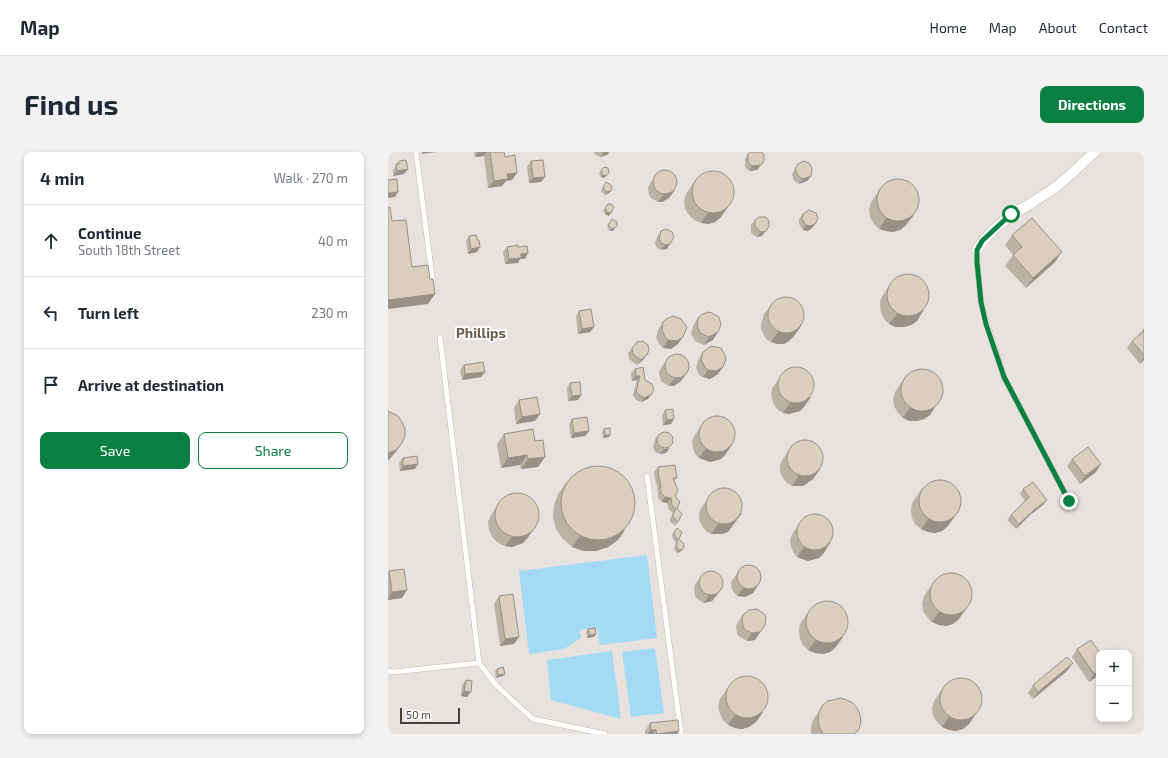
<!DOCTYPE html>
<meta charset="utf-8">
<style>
:root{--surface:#fff;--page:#f2f2f3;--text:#1f2937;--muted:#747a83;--line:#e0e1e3;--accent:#0b8043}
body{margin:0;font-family:"Exo 2",sans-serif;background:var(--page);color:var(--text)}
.controls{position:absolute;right:12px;bottom:12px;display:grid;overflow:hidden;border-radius:8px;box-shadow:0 2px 6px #0003}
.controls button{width:36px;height:36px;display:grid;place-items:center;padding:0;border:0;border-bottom:1px solid var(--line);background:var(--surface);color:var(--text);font:20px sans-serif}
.scale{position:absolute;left:12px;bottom:10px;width:60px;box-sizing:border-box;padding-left:4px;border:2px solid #494037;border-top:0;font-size:11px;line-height:14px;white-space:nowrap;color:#494037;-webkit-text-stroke:3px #fff;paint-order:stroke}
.stop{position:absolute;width:12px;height:12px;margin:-9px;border:3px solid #0b8043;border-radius:50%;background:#fff}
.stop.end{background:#0b8043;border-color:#fff;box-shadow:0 1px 4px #0008}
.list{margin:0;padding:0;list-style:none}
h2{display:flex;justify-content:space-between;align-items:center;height:52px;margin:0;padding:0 16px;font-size:17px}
h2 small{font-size:13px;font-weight:400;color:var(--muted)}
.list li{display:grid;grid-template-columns:26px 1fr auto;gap:12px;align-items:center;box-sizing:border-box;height:72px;padding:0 16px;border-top:1px solid var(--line)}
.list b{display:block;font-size:15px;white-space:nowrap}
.list p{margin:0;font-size:13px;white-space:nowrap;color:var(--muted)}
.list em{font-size:13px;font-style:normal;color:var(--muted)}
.actions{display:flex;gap:8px;padding:12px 16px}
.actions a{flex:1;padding:9px 0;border:1px solid var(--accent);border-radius:8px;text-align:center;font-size:14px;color:var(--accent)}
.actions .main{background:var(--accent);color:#fff}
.icon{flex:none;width:22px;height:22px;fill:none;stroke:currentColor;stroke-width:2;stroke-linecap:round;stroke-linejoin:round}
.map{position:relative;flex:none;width:756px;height:582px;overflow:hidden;border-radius:8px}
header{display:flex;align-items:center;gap:24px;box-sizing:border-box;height:56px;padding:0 20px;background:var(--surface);border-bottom:1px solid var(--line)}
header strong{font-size:19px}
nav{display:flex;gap:22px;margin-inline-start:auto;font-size:14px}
.intro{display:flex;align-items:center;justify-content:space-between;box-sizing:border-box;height:96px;padding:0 24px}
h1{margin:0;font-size:28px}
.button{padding:10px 18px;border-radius:8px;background:var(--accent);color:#fff;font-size:14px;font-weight:700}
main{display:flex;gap:24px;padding:0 24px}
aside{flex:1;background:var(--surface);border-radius:8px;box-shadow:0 2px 6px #0003}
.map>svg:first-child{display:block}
</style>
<header>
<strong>Map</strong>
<nav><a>Home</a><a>Map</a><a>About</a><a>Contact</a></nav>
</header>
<div class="intro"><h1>Find us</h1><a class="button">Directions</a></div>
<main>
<aside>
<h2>4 min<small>Walk · 270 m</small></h2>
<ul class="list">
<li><svg class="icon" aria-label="ahead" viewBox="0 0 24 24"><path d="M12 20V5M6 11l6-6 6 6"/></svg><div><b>Continue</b><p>South 18th Street</p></div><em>40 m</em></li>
<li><svg class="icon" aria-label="left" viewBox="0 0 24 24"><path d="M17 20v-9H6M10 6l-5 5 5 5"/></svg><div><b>Turn left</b></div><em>230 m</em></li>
<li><svg class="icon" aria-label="arrive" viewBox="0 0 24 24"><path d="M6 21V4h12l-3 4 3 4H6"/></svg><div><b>Arrive at destination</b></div></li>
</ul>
<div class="actions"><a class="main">Save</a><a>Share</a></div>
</aside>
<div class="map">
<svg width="756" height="582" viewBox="0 0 756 582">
<rect width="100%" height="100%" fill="#f5f0e9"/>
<path fill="#e8e2de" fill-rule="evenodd" d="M0 0H756V582H0ZM711 501H741V567H711Z"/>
<g fill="#a4daf3">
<polygon points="259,403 269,486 212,493 209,476 192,478 193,486 176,497 141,502 131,419"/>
<polygon points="267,496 276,561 243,565 234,500"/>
<polygon points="224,499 233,567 163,548 159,508"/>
</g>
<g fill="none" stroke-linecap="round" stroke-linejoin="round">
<g stroke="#c4baae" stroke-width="6">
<g id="service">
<polyline points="28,0 45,132"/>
<polyline points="589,98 589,110 593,150 599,172 616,225 681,349"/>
<polyline points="52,185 91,511 108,533 145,567 217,582"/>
<polyline points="259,324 293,582"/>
<polyline points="0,519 5,520 91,511"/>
</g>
</g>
<g stroke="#c4baae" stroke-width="11">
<path id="minor" d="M589 98C607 68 638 56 665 37 680 26 693 12 707 0"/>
</g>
<use href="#service" stroke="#fff" stroke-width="5"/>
<use href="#minor" stroke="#fff" stroke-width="10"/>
</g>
<g fill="#bbb1a6">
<polygon points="86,0 116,0 117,5 129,21 124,28 118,29 114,34 100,36 96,4 87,5"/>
<polygon points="206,0 221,0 219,3 212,5 208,3"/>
<polygon points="360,2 376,9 369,18 361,19 357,15 357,7"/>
<polygon points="11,9 20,17 16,22 5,24 5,18"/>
<polygon points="143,9 153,30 141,31 139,15"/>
<polygon points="410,12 423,24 419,29 411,32 406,29 404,22"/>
<polygon points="214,17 219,23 216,26 213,25 211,22 212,19"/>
<polygon points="269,21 281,46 274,50 270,50 263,46 261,43 260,35"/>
<polygon points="309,26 333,65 327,70 320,72 313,71 306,68 301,63 297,57 296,50 298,42"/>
<polygon points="218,30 221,41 217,43 213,39"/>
<polygon points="494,34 518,73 512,78 505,80 498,79 491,77 486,72 482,65 481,58 483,50"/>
<polygon points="220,52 223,61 221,64 217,62 215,59"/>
<polygon points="415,62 424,76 420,79 415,78 411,72 411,67"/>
<polygon points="371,65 374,84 369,85 363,81 363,73 367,68"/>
<polygon points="224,67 225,79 222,79 219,75"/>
<polygon points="273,79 279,97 273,98 269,96 267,91 269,85"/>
<polygon points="624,83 667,110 638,136 617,114 625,103 617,93"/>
<polygon points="81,84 89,88 89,100 80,102 78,89"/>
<polygon points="119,95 130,95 137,107 132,107 130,111 117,112 115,100"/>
<polygon points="504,129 529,169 523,173 516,175 508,175 501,172 496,167 493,160 492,153 493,146"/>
<polygon points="384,152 413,174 406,184 401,189 396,192 389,192 383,190 378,187 373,177 373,172 376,162"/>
<polygon points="191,159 206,175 202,180 190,182 188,164"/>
<polygon points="310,166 325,188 316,193 307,189 303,182 305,174"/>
<polygon points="275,170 290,192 283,197 275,196 272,193 268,186 270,178"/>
<polygon points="756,176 756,208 752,212 739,196 744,189 749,185"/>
<polygon points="249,190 255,208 249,213 241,207 240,201"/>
<polygon points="315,200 335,215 330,222 322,227 315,225 311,223 308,216 310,208"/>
<polygon points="281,204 298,222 293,229 286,234 281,234 274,230 271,223 271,219"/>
<polygon points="76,213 97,220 93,225 74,228 72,218"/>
<polygon points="247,217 257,228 260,247 253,250 248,248 245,243 249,228 244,229 243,221"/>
<polygon points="396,220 416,255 412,259 401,262 395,261 390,258 386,253 384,247 383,241 385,235"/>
<polygon points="518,223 542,263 536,267 529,269 522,269 515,266 510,261 506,254 505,247 507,240"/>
<polygon points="182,231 193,243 190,248 180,249 179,236"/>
<polygon points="131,248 152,262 147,269 128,272 126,256"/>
<polygon points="277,258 283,272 275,273 274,264"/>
<polygon points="184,267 201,279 197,284 183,286 181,272"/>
<polygon points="317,269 337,303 333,307 322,310 311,306 307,302 305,296 304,290 306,284"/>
<polygon points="216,277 221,285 215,286 214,280"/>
<polygon points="116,282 147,289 157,305 150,315 133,317 132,313 113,316 109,292"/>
<polygon points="271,282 278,301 272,302 267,300 265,295 267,287"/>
<polygon points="405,293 432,317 425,327 415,334 404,334 399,331 395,326 392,320 392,314 394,308"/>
<polygon points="15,306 27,317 12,319 11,311"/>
<polygon points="684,307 708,320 692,332 679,314"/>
<polygon points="270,315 289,326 286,329 287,344 290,370 287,374 282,369 282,367 285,361 281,358 279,351 274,350 270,346 269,332 268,333 266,320"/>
<polygon points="178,331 230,388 220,395 208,399 196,399 184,395 175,387 168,377 165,365 166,353 170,342"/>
<polygon points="535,335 560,374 554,379 547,381 540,380 533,377 527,372 524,366 523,359 524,351"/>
<polygon points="635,337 655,353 642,363 628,377 619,368 623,363 637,349 632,342"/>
<polygon points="324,341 354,361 340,380 334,382 323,382 318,379 314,374 311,368 311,362 313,356"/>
<polygon points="110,352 141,384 135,391 124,395 117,394 110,391 104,385 101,378 100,370 103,363"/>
<polygon points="415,367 442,391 435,402 431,406 420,409 409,405 405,400 403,394 402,388 404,382"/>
<polygon points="289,376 291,387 292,400 289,401 286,397 288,390 285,387 284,383"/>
<polygon points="353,416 370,433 365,441 357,445 349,444 344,438 343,430"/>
<polygon points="1,419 14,446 0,448 0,421"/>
<polygon points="313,425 329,443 324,449 316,451 309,447 307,444 306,436 307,432"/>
<polygon points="547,428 571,467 565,472 558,474 551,473 544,470 539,465 535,459 534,451 536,444"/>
<polygon points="111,444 131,485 126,492 112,494 106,452"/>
<polygon points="423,456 448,495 442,500 435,502 427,501 420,498 415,493 412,487 411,479 412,472"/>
<polygon points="355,463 377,473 367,488 359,489 352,485 349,482 348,474 350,470"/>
<polygon points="200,477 208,482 206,485 199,486 198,480"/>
<polygon points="689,497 711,501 711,523 701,530 684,505"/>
<polygon points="109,517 115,524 108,526 107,519"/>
<polygon points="679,519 645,547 640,541 645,533"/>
<polygon points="78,528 79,545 73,544 74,533"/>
<polygon points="343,531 375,560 368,570 361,575 354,577 347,576 340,573 335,568 332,562 330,555 332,547"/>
<polygon points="557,533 581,572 575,577 568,579 561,578 554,575 549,570 545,564 544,556 546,549"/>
<polygon points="435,553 467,582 423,582 423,577 424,570"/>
<polygon points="262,571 289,582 257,582 257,579"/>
</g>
<g fill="#999087">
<polygon points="35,0 49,0 33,2"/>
<polygon points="90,0 99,0 96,4 87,5"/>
<polygon points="216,0 221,0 219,3 212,5"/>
<polygon points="376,9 369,18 361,19 364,14"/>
<polygon points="20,17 16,22 5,24 9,19"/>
<polygon points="129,21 124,28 118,29 114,34 100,36 106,29 119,22"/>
<polygon points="221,21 216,26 213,25 215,23"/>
<polygon points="423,24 419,29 411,32 415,27"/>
<polygon points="157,25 153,30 141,31 145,26"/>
<polygon points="287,38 281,46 274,50 270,50 276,42"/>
<polygon points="223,39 221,41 217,43 219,40"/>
<polygon points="10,40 7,45 0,46 0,41"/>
<polygon points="340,55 333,65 327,70 320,72 313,71 320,61"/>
<polygon points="219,60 223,61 221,64 217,62"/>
<polygon points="526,63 518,73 512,78 505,80 498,79 491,77 498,66"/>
<polygon points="428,71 424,76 420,79 415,78 418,73"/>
<polygon points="381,74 374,84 369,85 373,80"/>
<polygon points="227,76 225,79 222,79 224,77"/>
<polygon points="282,92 279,97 273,98 277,93"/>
<polygon points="92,95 89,100 80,102 83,97"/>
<polygon points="674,100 667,110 638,136 645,126"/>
<polygon points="140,101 137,107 132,107 130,111 117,112 121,107 133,102"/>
<polygon points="47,142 40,152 0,157 0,148"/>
<polygon points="536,158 529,169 523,173 516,175 508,175 501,172 509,162"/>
<polygon points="413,174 406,184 401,189 396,192 389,192 383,190 390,180"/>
<polygon points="206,175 202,180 190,182 194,177"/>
<polygon points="330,180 325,188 316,193 321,185"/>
<polygon points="295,185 290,192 283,197 275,196 280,188"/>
<polygon points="259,203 255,208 249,213 253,208"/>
<polygon points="756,205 756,208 752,212"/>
<polygon points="335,215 330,222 322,227 315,225 320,218"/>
<polygon points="97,220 93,225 74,228 77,222"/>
<polygon points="298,222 293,229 286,234 281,234 287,226"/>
<polygon points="248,224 252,224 249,228 244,229"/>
<polygon points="193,243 190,248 180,249 184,244"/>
<polygon points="263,243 260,247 253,250 256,246"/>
<polygon points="423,245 416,255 412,259 401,262 395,261 402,251"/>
<polygon points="549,252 542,263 536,267 529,269 522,269 515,266 522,256"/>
<polygon points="152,262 147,269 128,272 134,265"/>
<polygon points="286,267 283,272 275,273 279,268"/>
<polygon points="201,279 197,284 183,286 186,281"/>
<polygon points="217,283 222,283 221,285 215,286"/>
<polygon points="14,291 7,301 0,309 0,301"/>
<polygon points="344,293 337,303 333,307 322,310 311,306 318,296"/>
<polygon points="282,296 278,301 272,302 276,297"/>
<polygon points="139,303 132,313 113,316 120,306"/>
<polygon points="157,305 150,315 133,317 140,307"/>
<polygon points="30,312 27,317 12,319 15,314"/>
<polygon points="713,312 708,320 692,332 697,324"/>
<polygon points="432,317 425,327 415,334 404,334 411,323"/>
<polygon points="277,345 283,346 279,351 274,350"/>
<polygon points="659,348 655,353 642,363 628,377 631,372 646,358"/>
<polygon points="354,361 340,380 334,382 323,382 330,372"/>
<polygon points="567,364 560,374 554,379 547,381 540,380 533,377 540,367"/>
<polygon points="148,374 141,384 135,391 124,395 117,394 124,384"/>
<polygon points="237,378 230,388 220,395 208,399 196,399 184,395 192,384"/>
<polygon points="442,391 435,402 431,406 420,409 409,405 416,395"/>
<polygon points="291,398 294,398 292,400 289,401"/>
<polygon points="370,433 365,441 357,445 349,444 355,436"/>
<polygon points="335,435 324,449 316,451 321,443"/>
<polygon points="19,438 14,446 0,448 0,446 4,440"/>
<polygon points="578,457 571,467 565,472 558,474 551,473 544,470 551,460"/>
<polygon points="377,473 367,488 359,489 364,481"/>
<polygon points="208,482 206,485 199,486 201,483"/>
<polygon points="131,485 126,492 112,494 117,487"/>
<polygon points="455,485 448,495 442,500 435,502 427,501 420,498 428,488"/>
<polygon points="685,511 679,519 645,547 650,540"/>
<polygon points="711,519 711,523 701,530 706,522"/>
<polygon points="117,522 115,524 108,526 110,523"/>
<polygon points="76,539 83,540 79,545 73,544"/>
<polygon points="375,560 368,570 361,575 354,577 347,576 340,573 347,563"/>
<polygon points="588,562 581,572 575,577 568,579 561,578 554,575 561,565"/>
<polygon points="263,578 268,578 265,582 260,582"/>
<polygon points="291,579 289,582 269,582"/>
</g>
<g fill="#dacec1" stroke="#999087">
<polygon points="102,0 116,0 117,5 127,3 129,21 119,22 120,27 106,29"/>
<polygon points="362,0 374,0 376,3 376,9 373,13 364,14 360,10 360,2"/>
<polygon points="18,8 20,17 9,19 8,12 11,12 11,9"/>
<polygon points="155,8 157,25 145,26 143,9"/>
<polygon points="415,9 421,11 424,16 423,24 415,27 410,24 407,17 410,12"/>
<polygon points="216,15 220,16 221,21 218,24 215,23 213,19 214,17"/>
<circle cx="277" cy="30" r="12"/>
<circle cx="325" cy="40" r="21"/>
<circle cx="510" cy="48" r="21"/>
<polygon points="9,27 10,40 0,41 0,28"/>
<polygon points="218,30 223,33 224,36 223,39 219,40 215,36"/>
<polygon points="220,52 223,52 226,55 223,61 219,60 217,56"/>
<polygon points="2,55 4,69 18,68 24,115 40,113 42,127 45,127 47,142 0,148 0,56"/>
<polygon points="421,58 428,61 430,66 428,71 423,74 418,73 414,67 415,62"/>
<polygon points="371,65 378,65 381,69 381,74 378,79 373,80 367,75 367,68"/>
<polygon points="644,66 674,100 645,126 625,103 634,95 624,83"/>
<polygon points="224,67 229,70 229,73 227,76 224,77 220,73"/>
<polygon points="278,77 284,80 286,85 282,92 277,93 273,91 271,86 273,79"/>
<polygon points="88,83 89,88 91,88 92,95 83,97 81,84"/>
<polygon points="130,93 130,95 139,94 140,101 133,102 133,106 121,107 119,95"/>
<circle cx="520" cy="143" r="21"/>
<circle cx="398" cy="163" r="18"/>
<polygon points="203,157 206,175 194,177 191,159"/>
<polygon points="320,160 324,161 331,165 333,173 330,180 321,185 312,181 309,174 310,166 313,163"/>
<polygon points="285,164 293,167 299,175 295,185 288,189 280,188 277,185 274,178 275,170 278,167"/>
<polygon points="756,179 756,203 744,189"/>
<polygon points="255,189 260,193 261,198 259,203 253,208 245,202 244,196 249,190"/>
<polygon points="323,194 333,196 337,203 338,207 335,215 328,219 320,218 317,215 313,208 315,200"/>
<circle cx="289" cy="214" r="12"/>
<polygon points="95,210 97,220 77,222 76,213"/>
<polygon points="255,215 257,228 264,232 266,238 263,243 256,246 251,243 248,239 252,224 248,224 247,217"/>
<circle cx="408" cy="233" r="18"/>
<circle cx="534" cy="238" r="21"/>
<polygon points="192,230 193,243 184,244 182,231"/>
<polygon points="149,245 152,262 134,265 131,248"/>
<polygon points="285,257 286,267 279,268 277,258"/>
<polygon points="0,259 10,264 14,270 17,277 17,284 14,291 8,298 0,301"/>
<circle cx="329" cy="282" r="18"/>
<polygon points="199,265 201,279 186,281 184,267"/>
<polygon points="222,276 222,283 217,283 216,277"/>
<polygon points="145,277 147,289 155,288 157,305 140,307 139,303 120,306 116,282"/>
<circle cx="277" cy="288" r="8"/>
<circle cx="417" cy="306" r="18"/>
<polygon points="700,295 713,312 697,324 684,307"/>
<polygon points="29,304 30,312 15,314 15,306"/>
<polygon points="287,313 289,326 285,326 290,338 287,344 292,350 289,356 294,362 290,370 285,365 285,362 288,357 284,353 283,346 277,345 273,341 272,328 271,328 270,315"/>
<circle cx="210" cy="351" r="37"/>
<circle cx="552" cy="349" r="21"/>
<polygon points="645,330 659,348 646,358 631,372 623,363 641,345 635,337"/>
<circle cx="336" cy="354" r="18"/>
<circle cx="129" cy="363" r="22"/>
<circle cx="427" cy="380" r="18"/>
<polygon points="289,376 294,380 291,387 296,392 296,394 294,398 291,398 288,394 290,387 287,384 286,380"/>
<circle cx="361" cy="425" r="12"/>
<polygon points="16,417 19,438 4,440 1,419"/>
<circle cx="323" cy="431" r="12"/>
<circle cx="563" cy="442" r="21"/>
<polygon points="125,442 131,485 117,487 111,444"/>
<circle cx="439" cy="470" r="21"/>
<polygon points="369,457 376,462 378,465 377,473 372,480 364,481 357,478 355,474 354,466 355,463 361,458"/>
<polygon points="207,476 208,482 201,483 200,477"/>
<polygon points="703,488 712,501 711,501 711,519 706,522 689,497"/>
<polygon points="679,505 685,511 650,540 645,533"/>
<polygon points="115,515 117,522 110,523 109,517"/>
<circle cx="359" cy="545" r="21"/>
<circle cx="573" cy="547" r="21"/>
<polygon points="78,528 84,529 83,540 76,539"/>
<polygon points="453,546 459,548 465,551 469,556 472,562 473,570 471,577 467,582 435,582 431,574 430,567 431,560 435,553 440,549"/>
<polygon points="290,568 291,579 269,582 268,578 263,578 262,571"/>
</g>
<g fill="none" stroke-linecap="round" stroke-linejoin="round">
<polyline stroke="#0b8043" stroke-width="5" points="623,62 594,89 589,98 589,110 593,150 598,172 616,225 681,349"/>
</g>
<g text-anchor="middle" stroke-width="4" stroke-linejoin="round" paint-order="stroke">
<g font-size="14" font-weight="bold" fill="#6c5d4e" stroke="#fff">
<text x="93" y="186">Phillips</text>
</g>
</g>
</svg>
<div class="controls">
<button>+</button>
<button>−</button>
</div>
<div class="scale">50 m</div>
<div class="stop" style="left:623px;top:62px"></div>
<div class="stop end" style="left:681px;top:349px"></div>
</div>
</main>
